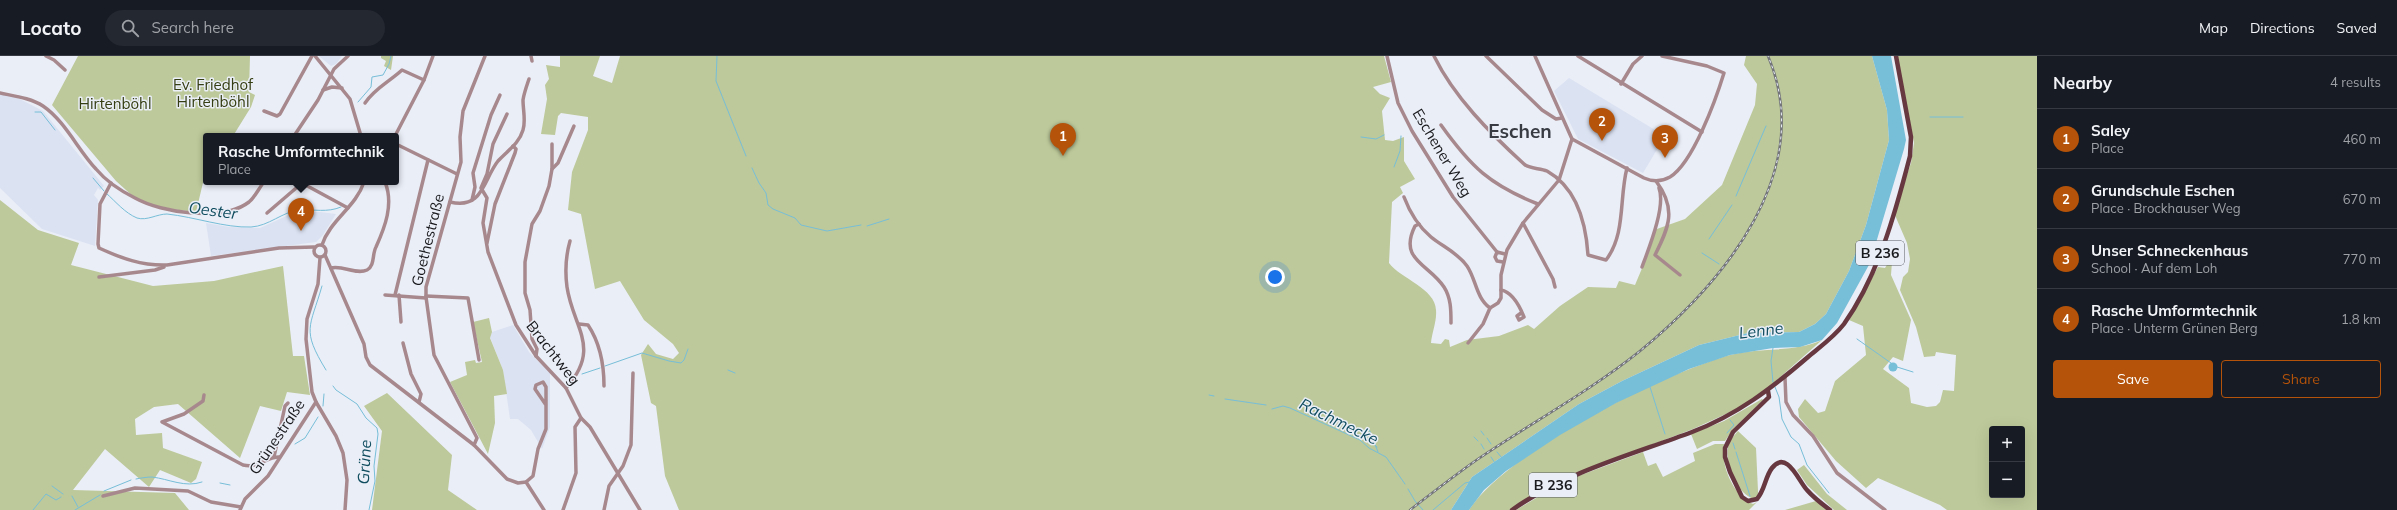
<!DOCTYPE html>
<meta charset="utf-8">
<style>
:root{--surface:#171b24;--page:#242831;--text:#f1f3f6;--muted:#9ea1a6;--line:#363941;--accent:#b45309}
body{margin:0;font-family:Mulish,sans-serif;background:var(--page);color:var(--text)}
.controls{position:absolute;right:12px;bottom:12px;display:grid;overflow:hidden;border-radius:4px;box-shadow:0 4px 16px #0002}
.controls button{width:36px;height:36px;display:grid;place-items:center;padding:0;border:0;border-bottom:1px solid var(--line);background:var(--surface);color:var(--text);font:20px sans-serif}
.you{position:absolute;left:1275px;top:221px;width:14px;height:14px;margin:-10px;border:3px solid #fff;border-radius:50%;background:#1a73e8;box-shadow:0 0 0 6px #1a73e833}
.badge{display:grid;place-items:center;width:26px;height:26px;border-radius:50%;background:var(--accent);color:#fff;font-size:13px;font-weight:700}
.pin{position:absolute;translate:-50% -33px;filter:drop-shadow(0 1px 2px #0008)}
.pin::after{content:'';position:absolute;top:21px;width:14px;height:12px;background:inherit;clip-path:polygon(0 0,100% 0,50% 100%)}
.popup{position:absolute;left:203px;top:77px;width:196px;height:52px;box-sizing:border-box;display:grid;place-content:center;border-radius:4px;background:var(--surface);filter:drop-shadow(0 1px 3px #0005);font-size:13px;white-space:nowrap;color:var(--muted)}
.popup b{font-size:15px;color:var(--text)}
.popup::after{content:'';position:absolute;left:50%;top:100%;margin-left:-8px;border:8px solid transparent;border-top-color:var(--surface)}
.list{margin:0;padding:0;list-style:none}
h2{display:flex;justify-content:space-between;align-items:center;height:52px;margin:0;padding:0 16px;font-size:17px}
h2 small{font-size:13px;font-weight:400;color:var(--muted)}
.list li{display:grid;grid-template-columns:26px 1fr auto;gap:12px;align-items:center;box-sizing:border-box;height:60px;padding:0 16px;border-top:1px solid var(--line)}
.list b{display:block;font-size:15px;white-space:nowrap}
.list p{margin:0;font-size:13px;white-space:nowrap;color:var(--muted)}
.list em{font-size:13px;font-style:normal;color:var(--muted)}
.actions{display:flex;gap:8px;padding:12px 16px}
.actions a{flex:1;padding:9px 0;border:1px solid var(--accent);border-radius:4px;text-align:center;font-size:14px;color:var(--accent)}
.actions .main{background:var(--accent);color:#fff}
.icon{flex:none;width:22px;height:22px;fill:none;stroke:currentColor;stroke-width:2;stroke-linecap:round;stroke-linejoin:round}
.map{position:relative;flex:none;width:2037px;height:454px;overflow:hidden}
header{display:flex;align-items:center;gap:24px;box-sizing:border-box;height:56px;padding:0 20px;background:var(--surface);border-bottom:1px solid var(--line)}
header strong{font-size:19px}
nav{display:flex;gap:22px;margin-inline-start:auto;font-size:14px}
.search{width:280px;height:36px;background:var(--page);display:flex;align-items:center;gap:10px;box-sizing:border-box;padding:0 14px;border-radius:22px;color:var(--muted);font-size:15px}
main{display:flex}
aside{flex:1;background:var(--surface)}
.map>svg:first-child{display:block}
</style>
<header>
<strong>Locato</strong>
<div class="search"><svg class="icon" aria-label="search" viewBox="0 0 24 24"><circle cx="10" cy="10" r="6"/><path d="M15 15l6 6"/></svg>Search here</div>
<nav><a>Map</a><a>Directions</a><a>Saved</a></nav>
</header>
<main>
<div class="map">
<svg width="2037" height="454" viewBox="0 0 2037 454">
<rect width="100%" height="100%" fill="#eaeef7"/>
<g fill="#dbe2f2">
<polygon points="319,0 342,0 336,8 331,10"/>
<polygon points="1569,22 1665,80 1643,117 1578,83 1554,35"/>
<polygon points="0,37 14,40 43,55 104,130 100,134 98,132 94,139 98,144 95,190 42,173 0,132"/>
<polygon points="320,156 336,158 323,179 316,186 211,200 206,167 229,171 260,172 293,157"/>
<polygon points="513,269 529,296 550,317 550,371 542,393 531,374 518,363 510,363 503,314 490,281 492,276"/>
</g>
<g fill="#bdc99a" fill-rule="evenodd">
<polygon points="78,0 250,0 249,36 255,39 251,51 233,80 206,80 206,114 196,156 163,152 136,143 116,125 52,49"/>
<polygon points="381,0 393,0 391,14 384,10 386,5 381,2"/>
<path d="M560 0H600L593 20 612 27 620 0H1384L1391 26 1373 31 1380 38 1390 42 1382 55 1385 84 1393 85 1404 81V105L1415 123 1400 131 1403 137 1392 146 1389 207C1401 223 1435 232 1436 254 1437 265 1432 276 1431 287L1441 288 1445 283 1449 284 1450 291 1467 284 1499 280 1528 269 1534 273 1560 250 1588 231 1616 232 1619 225 1635 229 1648 198 1654 174 1685 163 1722 129 1755 49 1757 28 1744 9 1746 0H1872L1887 54 1889 84 1866 169 1849 215 1826 258 1815 268 1799 276 1748 277 1699 289 1622 325 1579 348 1472 421 1451 454H679L665 420 656 350 651 347 641 299 648 288 656 298 673 303 679 297 673 288 644 264 620 225 595 233 581 158 568 154 572 116 588 74V61L561 57 558 60 555 79 541 78 547 43 545 29 549 23 546 9 560 11Z"/>
<path d="M1897 0H2037V454H1947L1940 449 1878 422 1866 432 1836 405 1799 361 1798 353 1805 343 1818 357 1825 355 1835 325 1866 299 1863 270 1849 264 1878 211 1885 212C1889 206 1891 199 1888 192L1893 193 1891 219 1911 264 1903 305 1893 301 1883 313 1909 332 1911 347 1927 351 1936 350 1940 346 1943 334 1954 335 1956 299 1936 296 1935 300 1924 301 1916 271 1900 234 1903 221 1908 216 1910 203 1907 187 1894 157 1911 107 1914 87ZM1992 373H2022V439H1992Z"/>
<polygon points="0,144 38,174 79,187 71,209 153,230 214,225 283,210 293,300 304,300 310,339 287,336 281,355 260,350 240,402 178,348 154,351 135,363 136,379 162,377 163,392 202,406 196,423 191,427 160,414 149,431 105,393 73,434 175,437 189,454 0,454"/>
<polygon points="489,262 492,276 490,282 503,314 507,338 494,340 495,367 488,398 450,326 467,319 465,306 475,304 476,307 482,306 473,266"/>
<path d="M1822 284 1769 331 1739 352 1693 373 1564 422 1509 454H1469C1507 395 1662 318 1730 299 1760 291 1794 297 1822 284Z"/>
<polygon points="387,337 452,399 448,434 477,454 372,454 382,375 364,350"/>
<polygon points="1762,343 1763,344 1733,373 1725,385 1713,385 1697,393 1691,378 1724,365"/>
<path d="M1738 375 1756 392 1758 435V441L1754 443C1737 438 1725 408 1728 391 1729 384 1734 380 1738 375Z"/>
<path d="M1715 388H1724C1720 408 1733 440 1753 448L1757 446 1749 454H1516L1565 425 1643 396 1648 410 1656 407 1663 421 1695 405 1693 397Z"/>
<polygon points="1804,409 1827,438 1847,454 1834,454 1807,429 1797,414"/>
<polygon points="1816,445 1827,454 1785,454"/>
</g>
<g fill="#77bed8">
<polygon points="1872,0 1891,0 1906,84 1904,93 1870,207 1837,267 1822,284 1800,291 1773,292 1730,299 1689,313 1616,347 1560,379 1506,415 1484,434 1469,454 1451,454 1472,421 1579,348 1622,325 1699,289 1748,277 1799,276 1815,268 1826,258 1849,215 1866,169 1889,84 1887,54"/>
<circle cx="1893" cy="311" r="4.5"/>
</g>
<g fill="none" stroke-linecap="round" stroke-linejoin="round">
<g stroke="#77bed8" stroke-width="1">
<polyline points="717,0 716,25 746,100"/>
<polyline points="358,46 371,31 372,21 383,19 389,8 391,0"/>
<polyline points="35,56 41,56 55,74"/>
<polyline points="1930,61 1963,61"/>
<polyline points="1361,81 1376,83 1384,79"/>
<polyline points="1394,111 1400,95 1401,80"/>
<polyline points="752,112 759,127 766,137 768,149 773,153 795,162 801,169 827,175 861,169"/>
<polyline points="93,122 104,135"/>
<path d="M106 137C116 146 125 157 137 162 147 165 157 158 167 158 195 161 225 172 251 171 269 170 282 156 299 154 314 153 327 157 341 151"/>
<polyline points="1736,140 1766,70"/>
<polyline points="867,170 889,163"/>
<polyline points="1709,183 1732,149"/>
<polyline points="1702,197 1719,208"/>
<path d="M322 230C310 272 301 273 326 314"/>
<polyline points="1857,283 1891,307"/>
<polyline points="605,310 642,297 669,305 681,307 684,304 688,293"/>
<polyline points="1897,311 1913,316"/>
<polyline points="728,314 735,317"/>
<polyline points="582,318 600,312"/>
<polyline points="566,326 569,324"/>
<polyline points="1773,326 1771,305 1773,292"/>
<polyline points="333,330 336,334 357,348 366,362 377,372 378,378 374,410 375,425 369,454"/>
<polyline points="1650,331 1665,378"/>
<polyline points="1775,331 1779,341 1782,363 1791,381 1799,388 1807,409 1829,437"/>
<polyline points="1209,339 1214,340"/>
<polyline points="1225,343 1266,349"/>
<polyline points="323,350 324,338"/>
<polyline points="1272,353 1283,350 1290,352 1360,384 1369,392 1386,401 1405,428"/>
<polyline points="1369,373 1378,396"/>
<polyline points="1481,375 1484,379"/>
<polyline points="1727,377 1734,369 1730,364"/>
<polyline points="1364,380 1377,391"/>
<polyline points="1474,381 1478,385"/>
<polyline points="1487,382 1491,388"/>
<polyline points="1733,387 1735,393"/>
<polyline points="295,388 305,382 318,361"/>
<polyline points="1481,388 1484,393"/>
<polyline points="1497,396 1502,402"/>
<polyline points="1736,396 1750,440"/>
<polyline points="1491,401 1495,407"/>
<path d="M136 423C141 422 147 421 152 421 169 423 185 432 202 426"/>
<polyline points="220,427 230,429"/>
<polyline points="52,430 63,438"/>
<polyline points="1408,433 1415,445 1423,454"/>
<polyline points="104,435 131,424"/>
<polyline points="72,440 78,451"/>
<polyline points="33,454 46,438 56,444 61,441"/>
<polyline points="75,454 100,439"/>
<polyline points="1433,454 1465,427 1470,426"/>
</g>
<g stroke="#a7898d" stroke-width="3.5">
<polyline points="46,0 54,4 65,14"/>
<polyline points="315,0 350,43 361,80"/>
<polyline points="531,0 532,5"/>
<polyline points="1387,0 1398,47 1412,75 1453,141 1497,196"/>
<path d="M1434 0C1454 41 1490 77 1524 108 1529 113 1540 112 1547 115 1577 132 1586 168 1588 199L1606 204C1626 178 1619 142 1627 112"/>
<polyline points="1486,0 1542,54 1556,63 1562,62"/>
<path d="M1535 0 1572 83 1644 122C1653 126 1661 126 1670 121 1693 107 1716 43 1724 17L1707 10 1662 0"/>
<polyline points="1578,0 1702,76"/>
<polyline points="1621,28 1633,8 1642,0"/>
<polyline points="323,34 332,31 342,32"/>
<path d="M0 37C14 40 31 42 43 50 65 65 78 94 96 113 106 125 121 135 135 142 162 157 223 166 249 146 255 141 259 132 264 126"/>
<path d="M365 47C375 32 389 26 402 14L424 24"/>
<polyline points="264,55 277,60 280,58 312,0"/>
<polyline points="507,58 493,88 487,118 481,132 487,142 483,167 488,196 516,269 536,300 566,332 581,362 590,371 640,454"/>
<path d="M1441 69C1471 111 1490 129 1538 148"/>
<polyline points="294,80 318,44 334,13 348,0"/>
<polyline points="395,80 424,24 433,0"/>
<polyline points="396,88 457,118"/>
<polyline points="552,113 558,107 574,70"/>
<path d="M1656 125C1677 153 1669 171 1655 199L1680 219"/>
<polyline points="300,126 348,152"/>
<path d="M111 127 100 148 98 188 99 192C121 202 142 210 167 209L279 192 314 191"/>
<path d="M1404 141C1410 157 1418 170 1431 181 1443 191 1457 196 1467 210 1476 223 1476 242 1490 252"/>
<polyline points="472,144 475,131 473,117 491,59 500,39"/>
<path d="M450 146C483 154 483 124 498 105 507 95 519 88 523 74 526 65 523 54 523 44 524 37 527 29 529 23"/>
<polyline points="267,157 302,127"/>
<polyline points="1523,167 1553,223 1555,231"/>
<path d="M1419 168 1415 170C1398 204 1429 208 1444 231 1451 242 1451 254 1451 267"/>
<polyline points="487,187 495,148 515,97 516,93 513,90"/>
<circle cx="320" cy="195" r="6"/>
<path d="M322 189C330 164 356 151 364 126"/>
<polyline points="325,199 364,288 366,301 370,309 474,389 507,423 518,427 526,426 533,420 538,393 546,373 546,331 543,326 536,329 535,333 546,349"/>
<polyline points="320,202 318,228 307,263 306,283 312,336 316,346 336,380 343,397 347,424 345,454"/>
<polyline points="1503,206 1497,205 1495,201 1497,196 1505,198"/>
<path d="M1642 211C1649 192 1666 150 1659 132"/>
<path d="M331 212C343 209 356 219 367 214 375 210 372 198 376 191 385 171 394 148 385 126"/>
<polyline points="99,221 155,214 164,211"/>
<path d="M1501 234C1513 236 1520 251 1524 261L1519 264 1517 260 1521 257"/>
<polyline points="385,239 426,242"/>
<polyline points="395,239 428,104"/>
<polyline points="399,239 401,266"/>
<polyline points="426,240 468,242 479,304"/>
<polyline points="1490,252 1498,247 1501,242 1501,219 1507,194 1523,167 1559,124 1572,83"/>
<path d="M579 268 588 269C600 287 604 309 604 330"/>
<polyline points="403,287 411,318 421,338 419,346"/>
<polyline points="1468,287 1483,268 1490,252"/>
<polyline points="536,300 537,293 532,283 530,254 525,237 525,206 532,168 540,155 549,130 552,113 552,88"/>
<polyline points="1785,322 1786,346 1793,359 1813,380 1837,417 1885,454"/>
<path d="M566 332C602 292 573 272 567 231 565 216 566 199 570 185"/>
<path d="M204 339 203 345 184 358 162 366 243 409C260 413 266 400 280 401"/>
<polyline points="474,389 477,382 434,299 426,241 426,231 461,106 460,81 463,55 485,0"/>
<polyline points="274,401 285,350 288,347"/>
<polyline points="526,426 544,454"/>
<polyline points="103,440 135,432 188,435 211,446 241,451"/>
<polyline points="240,454 245,443 268,420 316,346"/>
<polyline points="563,454 576,417 575,371 581,362"/>
<polyline points="604,454 609,430 623,410 631,389 633,317"/>
</g>
<g stroke="#673840" stroke-width="4.5">
<path d="M1768 335 1769 341 1733 376 1725 392V401L1730 416 1742 441 1748 445 1757 443C1765 434 1765 421 1772 412 1787 393 1799 426 1807 434 1813 441 1822 448 1830 454"/>
<path d="M1512 454C1566 416 1631 399 1692 376 1737 359 1772 332 1808 301 1820 291 1834 281 1844 268 1878 220 1895 158 1910 100L1911 81 1896 0"/>
</g>
<g stroke="#727479" stroke-width="2.5">
<path id="rail" d="M1410 454C1432 437 1455 419 1478 403 1531 367 1590 335 1640 295 1724 226 1817 115 1768 0"/>
</g>
<use href="#rail" stroke="#eaeef7" stroke-width="1" stroke-dasharray="3" stroke-linecap="butt"/>
</g>
<g text-anchor="middle" stroke-width="3" stroke-linejoin="round" paint-order="stroke">
<g fill="#eaeef7" stroke="#57595e" stroke-width="1">
<rect x="1856" y="185" width="48" height="24" rx="3"/>
<rect x="1529" y="417" width="48" height="24" rx="3"/>
</g>
<g font-size="14" font-weight="bold" fill="#18191c">
<text x="1880" y="202">B 236</text>
<text x="1553" y="434">B 236</text>
</g>
<g font-size="15" fill="#353e12" stroke="#eaeef7">
<text x="213" y="34">Ev. Friedhof<tspan x="213" dy="17">Hirtenböhl</tspan></text>
<text x="115" y="53">Hirtenböhl</text>
</g>
<g font-size="15" fill="#18191c" stroke="#eaeef7">
<text transform="translate(1442 97) rotate(59)" y="5">Eschener Weg</text>
<text transform="translate(428 184) rotate(-76)" y="5">Goethestraße</text>
<text transform="translate(553 297) rotate(52)" y="5">Brachtweg</text>
<text transform="translate(277 381) rotate(-56)" y="5">Grünestraße</text>
</g>
<g font-size="16" font-style="italic" fill="#104d5f" stroke="#eaeef7">
<text transform="translate(213 154) rotate(8)" y="6">Oester</text>
<text transform="translate(1761 274) rotate(-7)" y="6">Lenne</text>
<text transform="translate(1339 365) rotate(26)" y="6">Rachmecke</text>
<text transform="translate(364 406) rotate(-87)" y="6">Grüne</text>
</g>
<g font-size="19" font-weight="bold" fill="#383b42" stroke="#eaeef7">
<text x="1520" y="82">Eschen</text>
</g>
</g>
</svg>
<div class="controls">
<button>+</button>
<button>−</button>
</div>
<div class="you"></div>
<div class="pin badge" style="left:1063px;top:100px">1</div>
<div class="pin badge" style="left:1602px;top:85px">2</div>
<div class="pin badge" style="left:1665px;top:102px">3</div>
<div class="pin badge" style="left:301px;top:175px">4</div>
<div class="popup"><b>Rasche Umformtechnik</b>Place</div>
</div>
<aside>
<h2>Nearby<small>4 results</small></h2>
<ul class="list">
<li><span class="badge">1</span><div><b>Saley</b><p>Place</p></div><em>460 m</em></li>
<li><span class="badge">2</span><div><b>Grundschule Eschen</b><p>Place · Brockhauser Weg</p></div><em>670 m</em></li>
<li><span class="badge">3</span><div><b>Unser Schneckenhaus</b><p>School · Auf dem Loh</p></div><em>770 m</em></li>
<li><span class="badge">4</span><div><b>Rasche Umformtechnik</b><p>Place · Unterm Grünen Berg</p></div><em>1.8 km</em></li>
</ul>
<div class="actions"><a class="main">Save</a><a>Share</a></div>
</aside>
</main>
